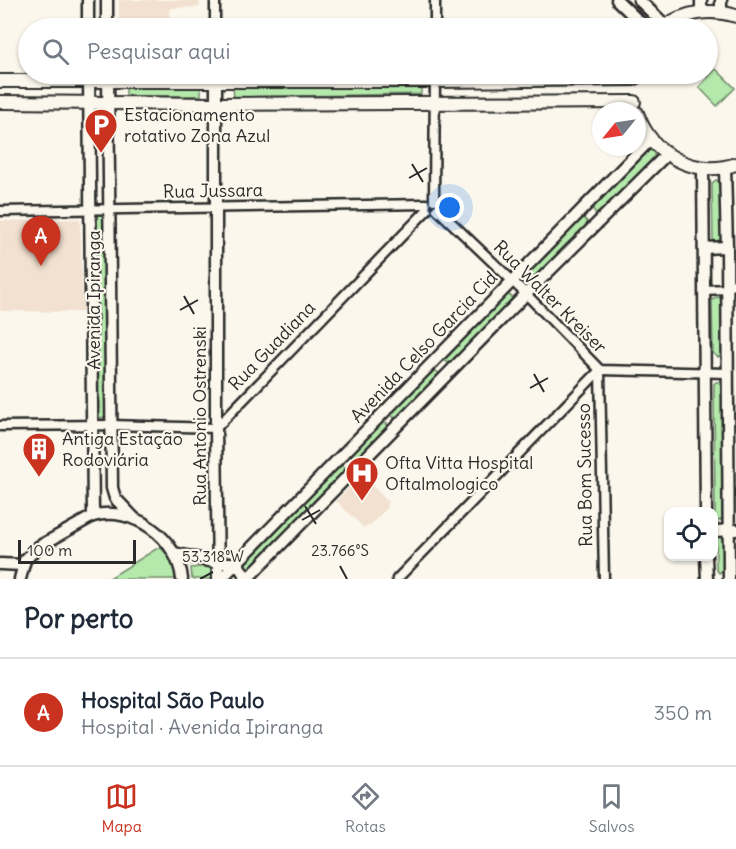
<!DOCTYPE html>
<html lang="pt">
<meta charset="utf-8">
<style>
:root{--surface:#fff;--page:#f6f6f7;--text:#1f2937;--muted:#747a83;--line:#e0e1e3;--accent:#c8321e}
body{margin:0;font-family:Delius,sans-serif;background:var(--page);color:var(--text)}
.controls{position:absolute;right:18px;bottom:18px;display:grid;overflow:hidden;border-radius:12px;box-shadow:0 2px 4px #0004}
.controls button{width:54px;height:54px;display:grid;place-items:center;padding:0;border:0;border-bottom:2px solid var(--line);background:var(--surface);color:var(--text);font:30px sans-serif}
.compass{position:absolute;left:592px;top:102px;width:54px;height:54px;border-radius:50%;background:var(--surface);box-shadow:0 2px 4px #0004;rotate:240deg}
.scale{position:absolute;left:18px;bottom:15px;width:118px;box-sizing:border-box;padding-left:6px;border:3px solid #2b2b2b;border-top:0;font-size:16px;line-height:21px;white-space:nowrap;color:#2b2b2b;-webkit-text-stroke:4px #fbf7ec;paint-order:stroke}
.you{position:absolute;left:450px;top:208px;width:21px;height:21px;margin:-15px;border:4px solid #fff;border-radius:50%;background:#1a73e8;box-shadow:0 0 0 9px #1a73e833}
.badge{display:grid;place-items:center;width:39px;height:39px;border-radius:50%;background:var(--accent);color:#fff;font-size:20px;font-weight:700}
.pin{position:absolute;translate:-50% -50px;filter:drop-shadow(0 2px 3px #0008)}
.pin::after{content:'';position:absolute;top:32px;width:21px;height:18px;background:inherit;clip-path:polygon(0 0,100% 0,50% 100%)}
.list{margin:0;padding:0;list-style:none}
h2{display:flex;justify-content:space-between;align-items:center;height:78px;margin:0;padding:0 24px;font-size:26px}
h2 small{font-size:20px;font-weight:400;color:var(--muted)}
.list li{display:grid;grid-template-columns:39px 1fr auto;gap:18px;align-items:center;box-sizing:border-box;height:108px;padding:0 24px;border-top:2px solid var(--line)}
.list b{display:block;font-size:22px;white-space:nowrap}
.list p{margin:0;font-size:20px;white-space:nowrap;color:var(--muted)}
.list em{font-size:20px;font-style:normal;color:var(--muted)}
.icon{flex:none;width:33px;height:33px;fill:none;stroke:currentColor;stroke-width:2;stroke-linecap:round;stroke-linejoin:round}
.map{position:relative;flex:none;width:736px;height:579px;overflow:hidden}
.search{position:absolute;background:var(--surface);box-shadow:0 2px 4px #0004;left:18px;right:18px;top:18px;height:66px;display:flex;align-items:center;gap:15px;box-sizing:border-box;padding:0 21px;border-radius:33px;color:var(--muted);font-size:22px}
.sheet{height:186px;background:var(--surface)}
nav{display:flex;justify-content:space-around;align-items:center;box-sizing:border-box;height:84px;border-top:2px solid var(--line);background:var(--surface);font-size:16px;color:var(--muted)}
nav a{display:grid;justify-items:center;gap:3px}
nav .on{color:var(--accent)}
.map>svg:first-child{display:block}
</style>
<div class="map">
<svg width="736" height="579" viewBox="0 0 736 579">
<rect width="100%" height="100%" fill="#fbf7ec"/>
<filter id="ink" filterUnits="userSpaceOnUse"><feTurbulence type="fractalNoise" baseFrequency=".0167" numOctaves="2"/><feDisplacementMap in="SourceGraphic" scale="12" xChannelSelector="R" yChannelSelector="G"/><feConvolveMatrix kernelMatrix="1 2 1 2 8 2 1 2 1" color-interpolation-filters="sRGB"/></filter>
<g filter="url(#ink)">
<g fill="#f2e1d0">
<polygon points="119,0 199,0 200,7 170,8 170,28 119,28"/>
<polygon points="80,219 83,312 0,311 0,221"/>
<polygon points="362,475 388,502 386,506 387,508 369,526 368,525 364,528 336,501"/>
</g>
<g fill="#b4e9ab" stroke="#708a6b" stroke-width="1.5">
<polygon points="716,69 735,88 717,106 699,87"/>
<polygon points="421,86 421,94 234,97 233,88"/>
<rect x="126" y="87" width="75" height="9"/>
<polygon points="648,150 654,151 654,157 602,211 598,213 595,213 592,207"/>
<polygon points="716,180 720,182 721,242 719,243 714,243 713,241 712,183"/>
<polygon points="95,214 107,214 109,417 98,418"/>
<polygon points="584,218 589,224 587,228 534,280 527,279 526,272 579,220"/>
<polygon points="507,294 512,297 512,300 451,364 445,361 444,358"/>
<polygon points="716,297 721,298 723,355 718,357 713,353 712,300"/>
<polygon points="433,369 439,373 438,376 398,419 394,418 391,414 393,411"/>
<polygon points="716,382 720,382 723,386 724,518 719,521 715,518 714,384"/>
<polygon points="381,422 387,423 387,429 359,458 355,460 352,458 351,451"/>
<polygon points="342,465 346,469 346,473 248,569 246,569 243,565 243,561 338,466"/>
<polygon points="720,534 724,536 724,570 719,573 716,569 716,536"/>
<polygon points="161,548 172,559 178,579 108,579 156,549"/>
<polygon points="209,566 213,571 213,579 192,579 191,568"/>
</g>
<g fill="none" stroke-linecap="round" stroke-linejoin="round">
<g stroke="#2b2b2b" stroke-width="13">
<g id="minor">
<polyline points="215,0 215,28"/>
<polyline points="435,0 435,28"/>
<polyline points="434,200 435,74"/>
<polyline points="437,209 526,294 600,370 727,373"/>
<polyline points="0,211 426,204"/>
<polyline points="704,290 727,289 736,283"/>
<polyline points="600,370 604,579"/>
<polyline points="0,426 111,425 216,428 427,210"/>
<polyline points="397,579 600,370"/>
</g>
</g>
<g stroke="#2b2b2b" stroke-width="15">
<g id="tertiary">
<polyline points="88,0 88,28"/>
<polyline points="107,0 107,28"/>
<polyline points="617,0 646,28"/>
<polyline points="639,0 666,26"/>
<polyline points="701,0 701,12"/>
<polyline points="721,0 721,12"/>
<polyline points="89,74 93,516"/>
<polyline points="108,74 112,488 115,498 134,518"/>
<polyline points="216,81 216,428 218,579"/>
<polyline points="725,167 727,247 729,579"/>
<polyline points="703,168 706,512"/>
<polyline points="704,248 727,247"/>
<polyline points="714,531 736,530"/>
<polyline points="174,553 218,563 237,563 247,579"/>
<polyline points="706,556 707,579"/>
<polyline points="0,564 23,565"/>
<path d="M20 579 25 560 38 547 93 516C133 505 178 538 182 579"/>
<polyline points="221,579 651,139"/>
<polyline points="247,579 526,294 667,154"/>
</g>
</g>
<g stroke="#2b2b2b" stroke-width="16">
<g id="secondary">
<path d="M663 28C683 12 711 8 736 16"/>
<polyline points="0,81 435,81 634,79"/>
<polyline points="0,102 216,104 634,102"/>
<path d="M637 113C651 154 694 178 736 164"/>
</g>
</g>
<use href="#minor" stroke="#fbf7ec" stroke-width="8"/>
<use href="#tertiary" stroke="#fbf7ec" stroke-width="10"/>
<use href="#secondary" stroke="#fbf7ec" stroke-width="12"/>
</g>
</g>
<path fill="none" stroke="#2b2b2b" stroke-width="2" d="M412 164 423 182M409 178 427 168M184 296 194 314M180 310 198 300M534 374 544 392M530 388 548 378M305 506 316 524M302 520 320 510M340 566 347 579M200 579 213 572"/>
<defs>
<g id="parking-pin" transform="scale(1.725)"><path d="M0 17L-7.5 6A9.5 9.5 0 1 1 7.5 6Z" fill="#c8321e" stroke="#fbf7ec"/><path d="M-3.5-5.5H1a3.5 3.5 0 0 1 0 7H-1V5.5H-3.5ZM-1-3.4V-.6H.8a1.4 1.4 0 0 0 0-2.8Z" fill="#fff"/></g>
<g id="building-pin" transform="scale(1.725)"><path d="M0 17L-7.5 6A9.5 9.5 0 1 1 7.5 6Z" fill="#c8321e" stroke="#fbf7ec"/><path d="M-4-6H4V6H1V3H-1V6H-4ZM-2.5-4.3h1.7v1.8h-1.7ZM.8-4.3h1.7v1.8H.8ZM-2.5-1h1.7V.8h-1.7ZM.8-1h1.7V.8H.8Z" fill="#fff"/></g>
<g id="hospital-pin" transform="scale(1.725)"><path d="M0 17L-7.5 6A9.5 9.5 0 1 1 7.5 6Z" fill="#c8321e" stroke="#fbf7ec"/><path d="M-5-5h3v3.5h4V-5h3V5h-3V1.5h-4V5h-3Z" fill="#fff"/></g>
</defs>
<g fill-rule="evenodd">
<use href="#parking-pin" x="101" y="125"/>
<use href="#building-pin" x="39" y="449"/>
<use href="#hospital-pin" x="362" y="473"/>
</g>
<g text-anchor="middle" stroke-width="4.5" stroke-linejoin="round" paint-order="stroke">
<g font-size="18" fill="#2b2b2b" stroke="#fbf7ec" text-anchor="start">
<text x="124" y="121">Estacionamento<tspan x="124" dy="21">rotativo Zona Azul</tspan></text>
<text x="62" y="445">Antiga Estação<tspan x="62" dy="21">Rodoviária</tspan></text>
<text x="385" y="469">Ofta Vitta Hospital<tspan x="385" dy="21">Oftalmologico</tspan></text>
</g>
<g font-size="18" fill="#2b2b2b" stroke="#fbf7ec">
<text transform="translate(213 191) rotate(-1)" y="6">Rua Jussara</text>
<text transform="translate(550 297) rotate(45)" y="6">Rua Walter Kreiser</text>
<text transform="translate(94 300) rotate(-90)" y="6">Avenida Ipiranga</text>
<text transform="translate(272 346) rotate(-46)" y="6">Rua Guadiana</text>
<text transform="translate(424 347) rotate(-46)" y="6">Avenida Celso Garcia Cid</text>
<text transform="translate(200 416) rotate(-90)" y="6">Rua Antonio Ostrenski</text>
<text transform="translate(585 475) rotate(-91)" y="6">Rua Bom Sucesso</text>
</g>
</g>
<g font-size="15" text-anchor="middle" fill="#2b2b2b" stroke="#fbf7ec" stroke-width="4.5" stroke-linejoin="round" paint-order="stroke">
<text x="340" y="556">23.766°S</text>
<text x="213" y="562">53.318°W</text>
</g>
</svg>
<div class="controls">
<button><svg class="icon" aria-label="locate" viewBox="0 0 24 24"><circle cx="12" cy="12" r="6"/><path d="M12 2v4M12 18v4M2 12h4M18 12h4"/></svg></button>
</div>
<svg class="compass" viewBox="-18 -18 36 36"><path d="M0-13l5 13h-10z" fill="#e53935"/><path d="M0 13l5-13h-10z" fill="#747a83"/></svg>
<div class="scale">100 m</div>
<div class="you"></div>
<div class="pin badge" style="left:41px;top:266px">A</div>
<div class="search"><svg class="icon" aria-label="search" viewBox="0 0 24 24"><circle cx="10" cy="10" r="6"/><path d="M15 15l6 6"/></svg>Pesquisar aqui</div>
</div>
<section class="sheet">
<h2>Por perto<small></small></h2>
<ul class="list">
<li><span class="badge">A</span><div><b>Hospital São Paulo</b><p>Hospital · Avenida Ipiranga</p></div><em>350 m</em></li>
</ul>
</section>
<nav>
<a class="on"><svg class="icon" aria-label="map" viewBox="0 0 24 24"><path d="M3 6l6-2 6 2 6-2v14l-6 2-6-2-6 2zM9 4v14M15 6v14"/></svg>Mapa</a>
<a><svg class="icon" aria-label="directions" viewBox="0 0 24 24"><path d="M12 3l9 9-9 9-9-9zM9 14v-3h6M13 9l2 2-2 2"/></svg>Rotas</a>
<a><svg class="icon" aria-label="saved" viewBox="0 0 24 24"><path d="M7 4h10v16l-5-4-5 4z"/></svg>Salvos</a>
</nav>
